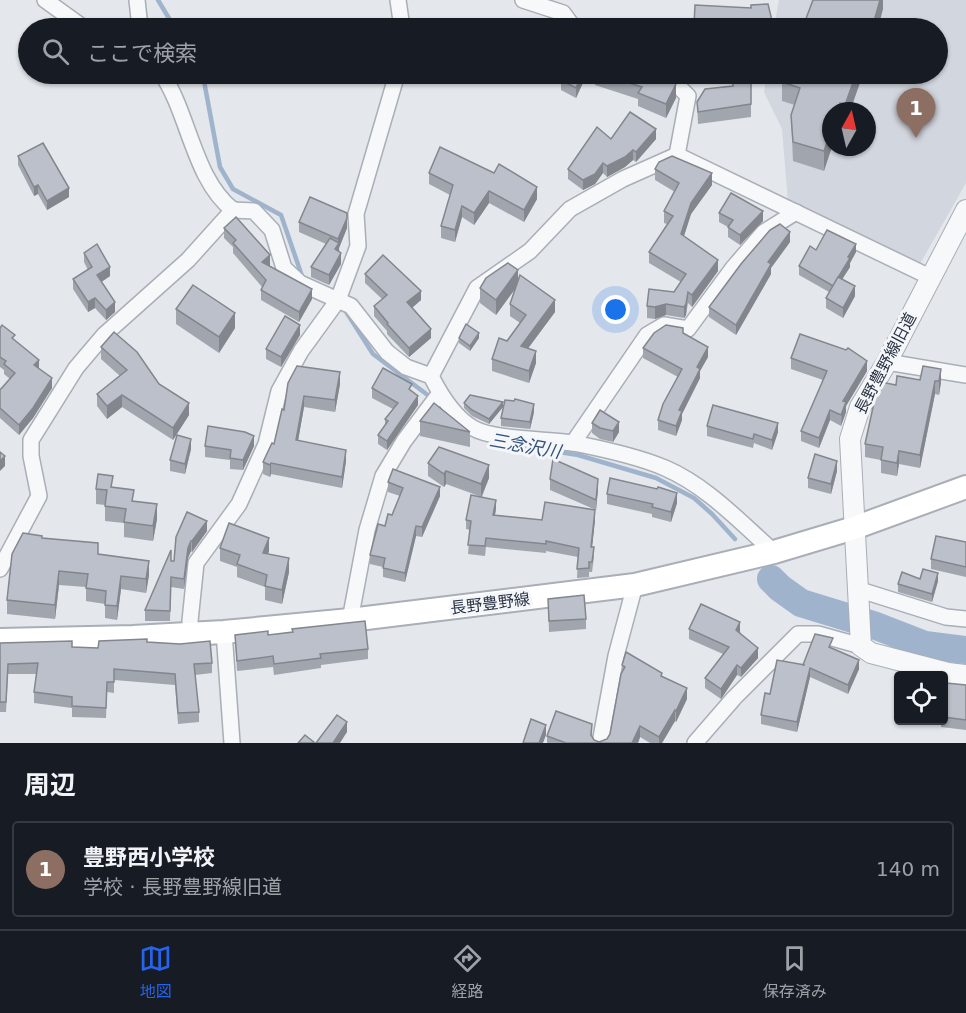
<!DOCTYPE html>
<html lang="ja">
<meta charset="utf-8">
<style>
:root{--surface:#171b24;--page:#242831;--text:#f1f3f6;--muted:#9ea1a6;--line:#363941;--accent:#2563eb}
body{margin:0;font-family:"DejaVu Sans","Noto Sans JP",sans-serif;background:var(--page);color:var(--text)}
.controls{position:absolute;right:18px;bottom:18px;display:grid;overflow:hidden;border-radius:6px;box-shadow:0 2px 4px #0004}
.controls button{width:54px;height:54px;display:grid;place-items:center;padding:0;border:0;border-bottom:2px solid var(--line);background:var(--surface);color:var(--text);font:30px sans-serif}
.compass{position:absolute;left:822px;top:102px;width:54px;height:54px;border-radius:50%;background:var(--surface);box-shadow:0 2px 4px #0004;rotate:8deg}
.you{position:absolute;left:616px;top:310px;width:21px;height:21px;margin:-15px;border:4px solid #fff;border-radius:50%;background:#1a73e8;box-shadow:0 0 0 9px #1a73e833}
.badge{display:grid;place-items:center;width:39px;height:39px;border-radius:50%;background:var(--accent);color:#fff;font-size:20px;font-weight:700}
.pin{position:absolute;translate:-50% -50px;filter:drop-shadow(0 2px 3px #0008)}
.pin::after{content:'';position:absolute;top:32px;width:21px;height:18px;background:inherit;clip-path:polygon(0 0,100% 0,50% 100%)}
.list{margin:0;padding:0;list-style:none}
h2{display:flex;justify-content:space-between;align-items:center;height:78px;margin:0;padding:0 24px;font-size:26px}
h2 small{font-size:20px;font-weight:400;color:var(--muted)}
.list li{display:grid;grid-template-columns:39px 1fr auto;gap:18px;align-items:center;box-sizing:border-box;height:96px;margin:0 12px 12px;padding:0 12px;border:2px solid var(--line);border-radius:6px}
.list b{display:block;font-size:22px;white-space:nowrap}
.list p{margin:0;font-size:20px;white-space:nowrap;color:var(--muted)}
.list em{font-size:20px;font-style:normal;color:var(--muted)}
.icon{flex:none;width:33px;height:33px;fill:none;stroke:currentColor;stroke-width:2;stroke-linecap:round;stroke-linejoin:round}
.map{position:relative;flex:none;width:966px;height:743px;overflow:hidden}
.search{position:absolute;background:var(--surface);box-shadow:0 2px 4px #0004;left:18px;right:18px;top:18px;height:66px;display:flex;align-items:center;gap:15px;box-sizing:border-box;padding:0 21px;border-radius:33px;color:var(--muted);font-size:22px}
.sheet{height:186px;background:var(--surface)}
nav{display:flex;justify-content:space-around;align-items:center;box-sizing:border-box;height:84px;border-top:2px solid var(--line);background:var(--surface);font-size:16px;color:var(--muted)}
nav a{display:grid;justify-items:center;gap:3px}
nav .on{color:var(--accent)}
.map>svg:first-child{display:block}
</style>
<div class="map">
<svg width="966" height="743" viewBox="0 0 966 743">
<rect width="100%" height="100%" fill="#e4e7ec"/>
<path fill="#d2d6de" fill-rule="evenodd" d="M779 0H966V183L920 264 788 202 782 129 764 92 767 74H938V28H774ZM831 111H867V147H831Z"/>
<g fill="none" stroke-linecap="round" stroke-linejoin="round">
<g stroke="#9fb4cc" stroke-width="4.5">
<polyline points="158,0 170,20 167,28"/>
<polyline points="196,74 204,81 220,167 233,189 281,215 302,276"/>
<polyline points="345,310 373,354 433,399"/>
<polyline points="495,442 578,455 656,478 694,498 712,514 735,539"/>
</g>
<polyline stroke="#9fb4cc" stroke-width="28" points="771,579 780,588 801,603 876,626 925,645 966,650"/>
<g stroke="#a9aeb7" stroke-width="18">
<g id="minor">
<polyline points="45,0 84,28"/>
<polyline points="137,0 140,28"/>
<polyline points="398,0 402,28"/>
<polyline points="523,0 563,13 574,28"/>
<polyline points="661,74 669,77 688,96 677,155"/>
<path d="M233 210 254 211 272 230 284 268 300 283 351 306 387 352 406 367 431 376C441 396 454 417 473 428 493 440 548 439 573 443 604 449 637 456 665 468 707 486 740 522 774 552"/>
<polyline points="887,362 966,375"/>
<polyline points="431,376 477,288 530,251 570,209 623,179 677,155 930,277"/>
<polyline points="573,443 647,335 664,325 688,329 733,268 764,232 796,212"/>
<path d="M0 569 39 496 31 456V440L76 368 104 335 188 260 233 210C194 180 189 114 162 74"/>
<polyline points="857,589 946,617 966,619"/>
<polyline points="350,620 367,530 383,476 404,441 440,393"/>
<polyline points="224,632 232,743"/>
<polyline points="191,635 190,621 196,563 239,504 266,444 279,391 301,351 338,300 358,246 356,214 397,74"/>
<polyline points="600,743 616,656 635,585"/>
<polyline points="695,743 734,698 798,634 818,634 861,646"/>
</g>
</g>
<g stroke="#a9aeb7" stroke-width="22">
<polyline id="tertiary" points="966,210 887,362 860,407 850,439 861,646 871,653 948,673 966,675"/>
</g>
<g stroke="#a9aeb7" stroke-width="26">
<polyline id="secondary" points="0,640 133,637 224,632 350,620 635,585 774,552 854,528 966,487"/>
</g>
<use href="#minor" stroke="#f7f8fa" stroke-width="15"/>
<use href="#tertiary" stroke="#f7f8fa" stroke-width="20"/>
<use href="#secondary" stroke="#fff" stroke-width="22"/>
</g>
<g fill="#a1a5ae">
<polygon points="695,5 773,25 773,28 676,28 694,24"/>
<polygon points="586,74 586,76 576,98 561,90 561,80"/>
<polygon points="595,74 656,74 676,98 666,118 638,106 638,99 595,85"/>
<polygon points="785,74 863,74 850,111 831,111 824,171 793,161 791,115 795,105 782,101 782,82"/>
<polygon points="751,82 751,117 698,124 697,102 732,86"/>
<polygon points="611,139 656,139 636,162 633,160 625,167 607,177 603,173 595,184 583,190 568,179 568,169"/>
<polygon points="18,156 69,197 47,210 38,194 34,196 18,165"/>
<polygon points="655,169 712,185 691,214 684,236 718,271 692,307 688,303 686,315 684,318 666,315 655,319 647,318 647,306 674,292 681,282 649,263 649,252 667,224 664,223 664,211 675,192 655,180"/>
<polygon points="429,173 537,199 524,222 489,203 474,225 462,217 455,242 441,238 441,226 450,195 429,184"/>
<polygon points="719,213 763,221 740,245 728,237 728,227 719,222"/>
<polygon points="299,222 347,228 339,248 341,264 329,285 311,277 311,267 326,244 299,232"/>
<polygon points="224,228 270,265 269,266 312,299 299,322 261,300 261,290 262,287 233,253 233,247 224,238"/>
<polygon points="790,242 771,268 771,274 736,335 709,317 709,307"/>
<polygon points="816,250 856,252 850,263 850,267 842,279 855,296 843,318 826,308 826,298 829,292 799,275 799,266"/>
<polygon points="84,253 110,276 101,282 115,312 106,320 95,308 88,312 73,289 73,279 88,270 84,262"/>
<polygon points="365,274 421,300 412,308 431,338 409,357 387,334 387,331 374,316 374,306 382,299 365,283"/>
<polygon points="518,282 555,312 528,348 536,363 529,383 492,371 492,359 507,341 520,323 510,316 510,304 515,288 496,315 480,303 480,288"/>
<polygon points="176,309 235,328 219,353 176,324"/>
<polygon points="0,328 15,340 39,368 52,388 33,418 19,435 0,418 0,390 10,379 4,374 4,370 0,367"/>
<polygon points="683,333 708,357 700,371 700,378 682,414 682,420 676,436 658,430 658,420 678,377 643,358 643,348"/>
<polygon points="300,335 281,367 266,359 266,349"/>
<polygon points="459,338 479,338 470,351 459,343"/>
<polygon points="101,347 159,384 189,415 173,440 122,407 107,419 97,406 97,394 120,376 101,359"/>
<polygon points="791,358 867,371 846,406 846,412 841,426 830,420 819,448 801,441 801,431 823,380 791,369"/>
<polygon points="923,366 941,382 939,395 935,394 920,468 899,464 897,476 881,473 881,460 865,457 865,444 896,385 920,380"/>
<polygon points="288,383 340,384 335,412 304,407 298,441 346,461 342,488 271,474 270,477 263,474 263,462 274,444 284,410"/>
<polygon points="372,388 412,391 418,405 387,450 378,444 378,435 385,425 385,419 393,409 372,398"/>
<polygon points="464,403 503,407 489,424 472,416 464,408"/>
<polygon points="534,412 530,429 501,426 501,418"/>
<polygon points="420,421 470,432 470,447 420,436"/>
<polygon points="592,423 619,432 613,442 600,439 592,433"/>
<polygon points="707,426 778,432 772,450 754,443 753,448 707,436"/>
<polygon points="205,446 254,446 243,470 230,469 230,460 205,457"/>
<polygon points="191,449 185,474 170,471 170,460"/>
<polygon points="428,463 489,478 482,497 496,509 495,515 542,520 595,520 592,547 594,557 592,572 589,572 589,577 577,578 578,557 546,551 546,553 486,547 485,556 468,554 470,530 466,529 466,520 479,496 446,484 444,487 428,476"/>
<polygon points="837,471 831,494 808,488 808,478"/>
<polygon points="550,479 598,489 596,510 550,490"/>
<polygon points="388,482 440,496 422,537 416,536 405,582 383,577 383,567 370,564 370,555 392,515 400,496 388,492"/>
<polygon points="113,487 134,501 157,519 153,541 124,537 124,523 105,521 105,505 96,504 96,489"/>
<polygon points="607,494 677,503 671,522 652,517 652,514 607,504"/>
<polygon points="207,531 192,552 191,551 188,558 184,589 171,587 170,621 145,621 145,610 174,561 176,537"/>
<polygon points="42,538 98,554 149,575 146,593 121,589 117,620 105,618 105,604 86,601 86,587 59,585 55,619 7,614 7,600"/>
<polygon points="966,542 966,577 931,569 931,559"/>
<polygon points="220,548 269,551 268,554 289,572 282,604 265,600 265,587 237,577 237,567 220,561"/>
<polygon points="920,579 938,581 932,602 898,592 898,584"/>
<polygon points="548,599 586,619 586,629 549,632"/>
<polygon points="689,629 740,632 758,658 741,677 737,675 721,699 705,688 705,678 723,654 689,639"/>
<polygon points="235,635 268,635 368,649 368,659 321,665 321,668 274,675 273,667 237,671"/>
<polygon points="147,642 212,663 212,673 195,675 199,712 199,722 178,724 175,685 114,680 114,693 107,692 106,718 72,717 72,708 34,703 34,692 36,674 8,674 6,712 0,712 0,643 98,648"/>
<polygon points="833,648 859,669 848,694 810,677 797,732 761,724 761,715 770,694 803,665"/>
<polygon points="622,665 662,677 687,699 676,722 675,721 662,743 650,743 640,737 638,743 547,743 547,736 591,736 594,740 599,742 607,739 610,734 622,671"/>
<polygon points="966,685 966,730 941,727 941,720 944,720 944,702"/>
</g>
<g fill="#83868d">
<polygon points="880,0 883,0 883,9 878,28 872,28"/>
<polygon points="582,74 586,74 586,76 576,98 576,88"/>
<polygon points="856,74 863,74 850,111 845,111 845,105"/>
<polygon points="676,84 676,98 666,118 666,104"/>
<polygon points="656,129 656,139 636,162 636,152"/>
<polygon points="831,130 831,147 832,147 824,171 824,151"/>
<polygon points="633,150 633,160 625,167 607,177 607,166"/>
<polygon points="603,163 603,173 595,184 583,190 583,180"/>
<polygon points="712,173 712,185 691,214 681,245 681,234 691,203"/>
<polygon points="38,185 38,194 34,196 34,187"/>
<polygon points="537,187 537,199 524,222 524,210"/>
<polygon points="69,188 69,197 47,210 47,201"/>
<polygon points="489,191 489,203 474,225 474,213"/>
<polygon points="462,206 462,217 455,242 455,230"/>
<polygon points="763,211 763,221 740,245 740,235"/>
<polygon points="347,218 347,228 339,248 339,253 335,249 338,245 338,239"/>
<polygon points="790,232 790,242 771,268 771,274 736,335 736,325 768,262"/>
<polygon points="856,244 856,252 850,263 850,267 833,294 833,286"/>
<polygon points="341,253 341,264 329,285 329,275"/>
<polygon points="270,255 270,265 262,273 262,262"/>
<polygon points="718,260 718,271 692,307 692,295"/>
<polygon points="110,267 110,276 97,285 97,275"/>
<polygon points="518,270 518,285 496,315 496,300"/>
<polygon points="855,286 855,296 843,318 843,308"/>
<polygon points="312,289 312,299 299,322 299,312"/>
<polygon points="421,291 421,300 407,312 407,302"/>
<polygon points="688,292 686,315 684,318 684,307"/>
<polygon points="95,298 95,308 88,312 88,302"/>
<polygon points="555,300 555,312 521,358 521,346"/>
<polygon points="115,302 115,312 106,320 106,310"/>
<polygon points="666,304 666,315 655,319 655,307"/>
<polygon points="235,313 235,328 219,353 219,337"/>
<polygon points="300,325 300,335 281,367 281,357"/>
<polygon points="431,329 431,338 409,357 409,348"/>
<polygon points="479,333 479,338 470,351 470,346"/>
<polygon points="708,347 708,357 700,371 700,378 682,414 682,420 676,436 676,426 679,410 697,367"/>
<polygon points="536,351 536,363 529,383 529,371"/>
<polygon points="39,360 39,370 34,365"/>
<polygon points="867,361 867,371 846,406 846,412 841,426 843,401"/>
<polygon points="941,369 941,382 939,395 939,381"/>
<polygon points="340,372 340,384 335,412 335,400"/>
<polygon points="52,378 52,388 33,418 19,435 19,425"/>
<polygon points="935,381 935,394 920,468 920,455"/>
<polygon points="122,395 122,407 107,419 107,406"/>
<polygon points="304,396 304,407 296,452 296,440"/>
<polygon points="418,396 418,405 387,450 387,441"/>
<polygon points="503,402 503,407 489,424 489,419"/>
<polygon points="189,403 189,415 173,440 173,428"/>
<polygon points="534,404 534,412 530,429 530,422"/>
<polygon points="830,410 830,420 819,448 819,438"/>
<polygon points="619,422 619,432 613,442 613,431"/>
<polygon points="778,423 778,432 772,450 772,440"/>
<polygon points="254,436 254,446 243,470 243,460"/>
<polygon points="191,439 191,449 185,474 185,464"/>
<polygon points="346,450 346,461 342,488 342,477"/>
<polygon points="899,451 899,464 897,476 897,463"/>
<polygon points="5,456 5,466 0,471 0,461"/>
<polygon points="837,461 837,471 831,494 831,484"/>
<polygon points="271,463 271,474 270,477 270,465"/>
<polygon points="489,465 489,478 481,497 481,484"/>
<polygon points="446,471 446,484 444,487 444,474"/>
<polygon points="598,479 598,489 596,510 596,500"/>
<polygon points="440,487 440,496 422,537 422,527"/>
<polygon points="677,493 677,503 671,522 671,512"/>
<polygon points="496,500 496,509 493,524 493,515"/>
<polygon points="157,504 157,519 153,541 153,526"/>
<polygon points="595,510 595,520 591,557 591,547"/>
<polygon points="207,521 207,531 192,552 192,541"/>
<polygon points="416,526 416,536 405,582 405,573"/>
<polygon points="269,538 269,551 263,566 263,553"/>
<polygon points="191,541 191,551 188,558 184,589 184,579 188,548"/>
<polygon points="289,558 289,572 282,604 282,590"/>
<polygon points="149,561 149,575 146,593 146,579"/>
<polygon points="59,571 59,585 55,619 55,605"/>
<polygon points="938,573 938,581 932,602 932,594"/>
<polygon points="121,576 121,589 117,620 117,606"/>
<polygon points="740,622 740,632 736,639 736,630"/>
<polygon points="758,648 758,658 741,677 741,668"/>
<polygon points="859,660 859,669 848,694 848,685"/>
<polygon points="737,665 737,675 721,699 721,689"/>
<polygon points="810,668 810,677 797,732 797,722"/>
<polygon points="687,688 687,699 676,722 676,711"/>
<polygon points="675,710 675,721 662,743 659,743 659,737"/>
<polygon points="347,722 347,732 340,743 333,743"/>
<polygon points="546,725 546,735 543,743 539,743"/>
<polygon points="640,726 640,737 638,743 632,743"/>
</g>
<g fill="#bbc0ca" stroke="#83868d" stroke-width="1.5">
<polygon points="813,0 880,0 872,28 802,28 805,27 804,24"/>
<polygon points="768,4 773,25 735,23 736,28 676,28 676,24 694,24 695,5 751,8 751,5"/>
<polygon points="564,74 582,74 576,88 561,80"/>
<polygon points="601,74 656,74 671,79 676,84 666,104 638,93 642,87"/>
<polygon points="732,74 748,74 751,82 751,104 698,112 697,102 705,89 733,86"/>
<polygon points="785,74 856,74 845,105 840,103 838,111 831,111 831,130 824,151 793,142 791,115 800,88 782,82"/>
<polygon points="630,112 656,129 636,152 633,150 625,157 607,166 603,163 595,174 583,180 568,169 597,127 611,139"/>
<polygon points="43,143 69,188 47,201 38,185 34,187 18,156"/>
<polygon points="440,147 494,173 499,164 537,187 524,210 489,191 474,213 462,206 455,230 441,226 453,185 429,173"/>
<polygon points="672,156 712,173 691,203 681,234 718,260 692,295 688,292 686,304 684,307 666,304 655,307 647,306 649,289 674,292 686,274 649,252 673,216 664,211 679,183 655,169 659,162"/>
<polygon points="731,193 763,211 740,235 728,227 733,220 719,213"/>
<polygon points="310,197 347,213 347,218 338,239 299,222"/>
<polygon points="236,217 270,255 262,262 312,289 299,312 261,290 266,280 233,243 236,240 224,228"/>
<polygon points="780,224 790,232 768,262 771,264 736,325 709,307 741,264 770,230"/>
<polygon points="827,230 856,244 848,257 850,258 833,286 799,266 810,246 816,250"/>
<polygon points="330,238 339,243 335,249 341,253 329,275 311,267"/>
<polygon points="97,244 110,267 97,275 115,302 106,310 95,298 88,302 73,279 92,267 84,253"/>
<polygon points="383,255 421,291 407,302 431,329 409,348 387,324 388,323 374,306 387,295 365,274"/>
<polygon points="508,263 518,270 496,300 480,288 486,278"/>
<polygon points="520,275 555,300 521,346 536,351 529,371 492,359 499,338 507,341 526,315 510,304"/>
<polygon points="838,277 855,286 843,308 826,298"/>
<polygon points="193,285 235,313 219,337 176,309"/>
<polygon points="285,316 300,325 281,357 266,349"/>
<polygon points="466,324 479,333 470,346 459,338"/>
<polygon points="2,325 15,335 12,338 39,360 34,365 52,378 33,408 19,425 0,408 0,390 15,373 4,364 6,361 0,357 0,328"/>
<polygon points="666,325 683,328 683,333 708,347 697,367 700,369 679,410 682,411 676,426 658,420 663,404 682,369 643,348 654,333"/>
<polygon points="114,332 137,352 159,384 189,403 173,428 122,395 107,406 97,394 127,370 101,347"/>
<polygon points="800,334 846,350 848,348 867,361 843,401 846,402 841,415 830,410 819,438 801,431 827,371 791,358"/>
<polygon points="297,366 340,372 335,400 304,396 296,440 346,450 342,477 271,463 270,465 263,462 272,443 274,444 282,409 284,410 288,383"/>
<polygon points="923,366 941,369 939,381 935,381 920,455 899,451 897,463 881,460 883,447 865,444 877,389 881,382 896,385 897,376 920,380"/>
<polygon points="383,368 412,384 409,389 418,396 387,441 378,435 388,421 385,419 398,403 372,388"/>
<polygon points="470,395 503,402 489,419 472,410 464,403"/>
<polygon points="515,399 534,404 530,422 501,418 505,400 514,401"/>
<polygon points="434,403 470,432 420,421"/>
<polygon points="713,405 778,423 772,440 754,434 753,439 707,426"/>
<polygon points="600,410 619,422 613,431 600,428 592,423"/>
<polygon points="208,426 245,432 254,436 243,460 230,458 231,450 205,446"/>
<polygon points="177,435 191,439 185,464 170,460"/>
<polygon points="439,447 489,465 481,484 446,471 444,474 428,463"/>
<polygon points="0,452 5,456 0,461"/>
<polygon points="815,454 837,461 831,484 808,478"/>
<polygon points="553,459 598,479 596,500 550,479"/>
<polygon points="393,469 440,487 422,527 416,526 405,573 383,568 385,558 370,555 378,524 385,526 388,514 392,515 403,488 388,482"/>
<polygon points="98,474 113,476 111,487 134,490 132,501 157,504 153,526 124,522 126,509 105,506 107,490 96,489"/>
<polygon points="610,478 657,489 658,487 677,493 671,512 652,507 653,504 607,494"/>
<polygon points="471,495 496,500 493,515 542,520 545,502 595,510 591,547 594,547 592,562 589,562 589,568 577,569 579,548 546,541 546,544 486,538 485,546 468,545 471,521 466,520"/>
<polygon points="187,512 207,521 192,541 191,541 188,548 184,579 171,577 170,611 145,610 171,550 171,561 174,561 176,537"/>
<polygon points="229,523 269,538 263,553 289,558 282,590 265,586 267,575 237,564 240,555 220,548"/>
<polygon points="23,533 42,536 42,538 98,543 98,554 149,561 146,579 121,576 117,606 105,605 106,591 86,588 88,574 59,571 55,605 7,600 12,554"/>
<polygon points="936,536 966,542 966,567 931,559"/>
<polygon points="923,569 938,573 932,594 898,584 902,572 920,579"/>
<polygon points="584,595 586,619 549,621 548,599"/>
<polygon points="701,604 740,622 736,630 758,648 741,668 737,665 721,689 705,678 729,647 689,629"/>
<polygon points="365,621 368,649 320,654 321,658 274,664 273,656 237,661 235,635 268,631 268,635 293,632 292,629"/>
<polygon points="815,634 833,638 829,647 859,660 848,685 810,668 797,722 761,715 765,693 770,694 777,660 805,665 803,665"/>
<polygon points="147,639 147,642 180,644 210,641 212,663 194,664 199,712 178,713 175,674 114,669 114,682 107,682 106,708 72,706 72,697 34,692 38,663 8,664 6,702 0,702 0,643 72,641 72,647 98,648 99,641"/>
<polygon points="626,652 662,673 661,676 687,688 676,711 675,710 659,737 640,726 632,743 566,743 547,736 556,711 592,724 591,735 594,740 599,742 607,739 610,734 621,674 625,667 622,665"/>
<polygon points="946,683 966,685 966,720 944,717 944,702"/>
<polygon points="337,715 347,722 333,743 316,743"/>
<polygon points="531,719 546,725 539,743 523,743"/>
<polygon points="305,735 315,743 298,743"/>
</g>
<g text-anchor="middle" stroke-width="6" stroke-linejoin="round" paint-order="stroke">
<g font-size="16" fill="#2b3445" stroke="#f4f6f9">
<text transform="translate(885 363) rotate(-62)" y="6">長野豊野線旧道</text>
<text transform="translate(490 603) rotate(-7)" y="6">長野豊野線</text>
</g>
<g font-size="18" font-style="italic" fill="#34527a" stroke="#f4f6f9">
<text transform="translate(525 446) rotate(10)" y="6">三念沢川</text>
</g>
</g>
</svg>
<div class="controls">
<button><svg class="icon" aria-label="locate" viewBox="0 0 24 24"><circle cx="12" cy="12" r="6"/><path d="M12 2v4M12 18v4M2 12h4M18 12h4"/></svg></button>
</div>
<svg class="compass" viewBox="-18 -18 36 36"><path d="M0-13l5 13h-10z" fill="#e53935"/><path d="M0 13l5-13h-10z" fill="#9ea1a6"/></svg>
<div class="you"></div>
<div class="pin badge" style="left:916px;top:138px;background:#8d6e63">1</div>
<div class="search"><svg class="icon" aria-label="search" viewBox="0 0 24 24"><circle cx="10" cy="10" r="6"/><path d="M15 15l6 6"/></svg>ここで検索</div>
</div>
<section class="sheet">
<h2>周辺<small></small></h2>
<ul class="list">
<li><span class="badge" style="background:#8d6e63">1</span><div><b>豊野西小学校</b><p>学校 · 長野豊野線旧道</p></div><em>140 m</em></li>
</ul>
</section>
<nav>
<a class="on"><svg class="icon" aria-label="map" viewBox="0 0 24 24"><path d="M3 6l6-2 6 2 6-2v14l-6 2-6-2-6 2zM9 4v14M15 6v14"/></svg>地図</a>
<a><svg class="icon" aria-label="directions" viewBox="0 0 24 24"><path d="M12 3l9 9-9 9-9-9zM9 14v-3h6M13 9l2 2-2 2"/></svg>経路</a>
<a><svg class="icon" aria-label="saved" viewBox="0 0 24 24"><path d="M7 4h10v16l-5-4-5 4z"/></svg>保存済み</a>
</nav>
